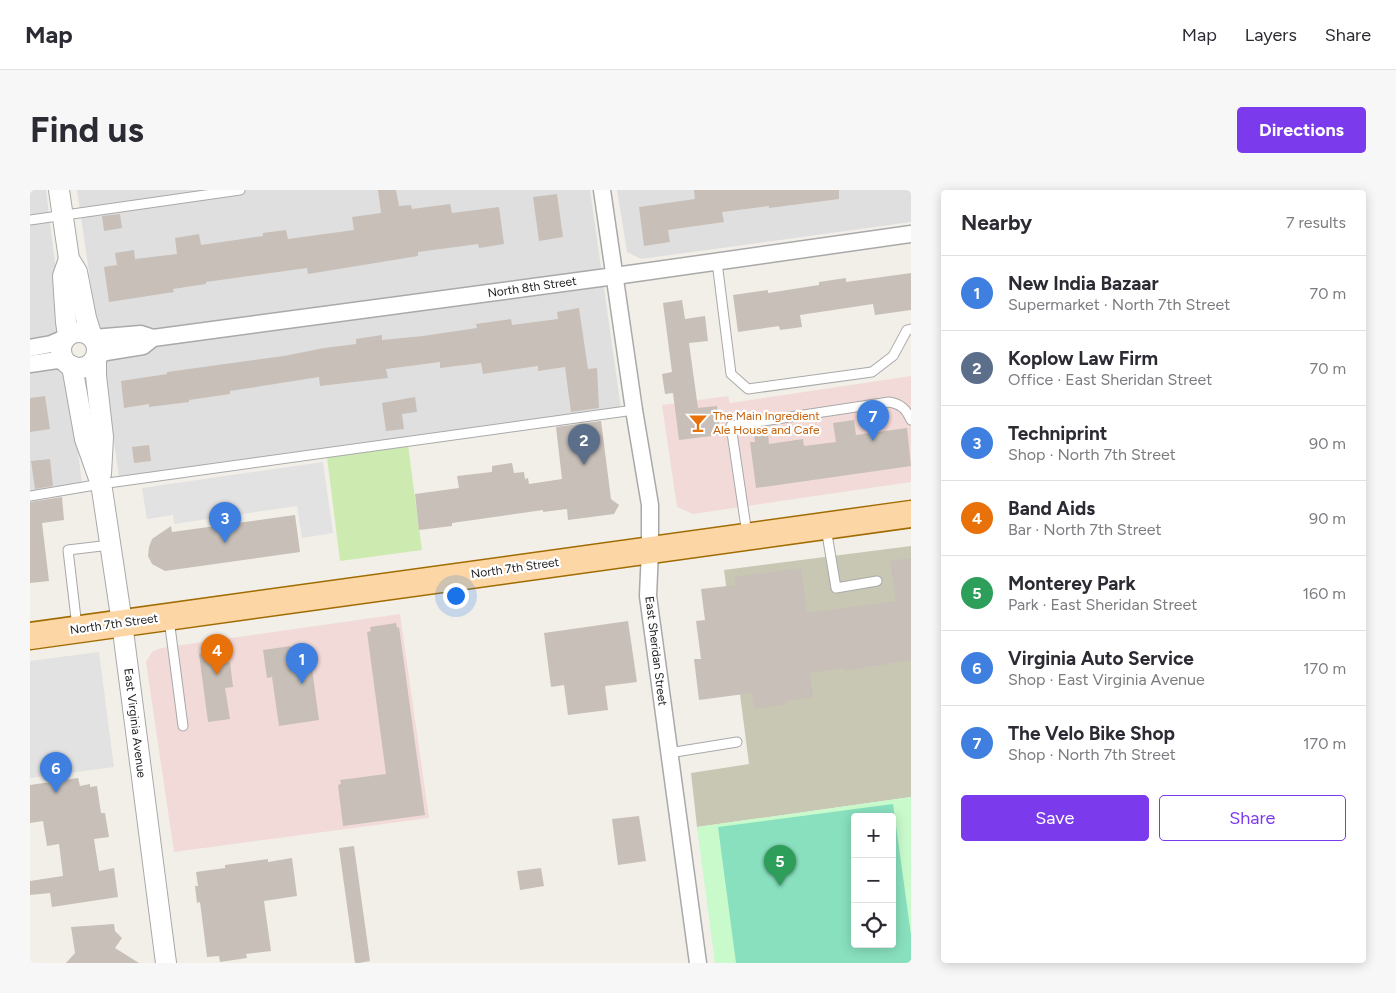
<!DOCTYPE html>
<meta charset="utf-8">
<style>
:root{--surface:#fff;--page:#f7f7f7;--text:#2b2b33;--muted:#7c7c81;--line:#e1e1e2;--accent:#7c3aed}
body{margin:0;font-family:Figtree,sans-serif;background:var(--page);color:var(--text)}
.controls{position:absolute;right:15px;bottom:15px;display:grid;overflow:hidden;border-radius:5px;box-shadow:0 2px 12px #0003}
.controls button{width:45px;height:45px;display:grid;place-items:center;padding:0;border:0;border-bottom:1px solid var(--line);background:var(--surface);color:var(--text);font:25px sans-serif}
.you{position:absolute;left:425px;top:405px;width:18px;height:18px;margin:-12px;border:4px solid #fff;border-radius:50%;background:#1a73e8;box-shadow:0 0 0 8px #1a73e833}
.badge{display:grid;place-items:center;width:32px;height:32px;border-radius:50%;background:var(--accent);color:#fff;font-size:16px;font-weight:700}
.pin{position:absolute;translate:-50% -41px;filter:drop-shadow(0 1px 2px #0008)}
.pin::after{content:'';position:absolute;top:26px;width:18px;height:15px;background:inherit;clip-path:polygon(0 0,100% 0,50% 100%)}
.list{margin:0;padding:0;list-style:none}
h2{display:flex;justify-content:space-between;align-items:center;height:65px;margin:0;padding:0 20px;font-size:21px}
h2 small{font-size:16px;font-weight:400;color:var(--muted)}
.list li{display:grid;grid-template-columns:32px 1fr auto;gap:15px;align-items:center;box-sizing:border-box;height:75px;padding:0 20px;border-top:1px solid var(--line)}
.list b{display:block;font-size:19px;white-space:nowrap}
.list p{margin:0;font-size:16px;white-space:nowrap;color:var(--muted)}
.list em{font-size:16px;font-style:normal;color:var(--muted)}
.actions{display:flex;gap:10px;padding:15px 20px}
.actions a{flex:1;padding:11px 0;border:1px solid var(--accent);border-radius:5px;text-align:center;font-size:18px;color:var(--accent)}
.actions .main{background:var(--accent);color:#fff}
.icon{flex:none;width:28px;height:28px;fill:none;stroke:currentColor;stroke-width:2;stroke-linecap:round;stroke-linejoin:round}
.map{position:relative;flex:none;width:881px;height:773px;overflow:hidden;border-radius:5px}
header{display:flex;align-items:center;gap:30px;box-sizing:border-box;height:70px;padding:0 25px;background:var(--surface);border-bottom:1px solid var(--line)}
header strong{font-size:24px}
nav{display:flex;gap:28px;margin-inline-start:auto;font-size:18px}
.intro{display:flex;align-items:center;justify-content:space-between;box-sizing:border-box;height:120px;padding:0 30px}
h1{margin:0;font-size:35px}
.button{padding:12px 22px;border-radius:5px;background:var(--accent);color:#fff;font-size:18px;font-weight:700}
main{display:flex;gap:30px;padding:0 30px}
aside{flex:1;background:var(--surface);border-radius:5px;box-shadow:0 2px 12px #0003}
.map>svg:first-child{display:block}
</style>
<header>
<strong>Map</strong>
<nav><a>Map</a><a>Layers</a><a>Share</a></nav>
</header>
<div class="intro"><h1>Find us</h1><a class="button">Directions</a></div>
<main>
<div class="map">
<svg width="881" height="773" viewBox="0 0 881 773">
<rect width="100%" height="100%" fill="#f2efe9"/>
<g fill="#e0dfdf">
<polygon points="0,0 16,0 52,294 0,301"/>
<polygon points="47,0 560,0 591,218 89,287"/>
<polygon points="587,0 881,0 881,32 611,69 597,62"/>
</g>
<g fill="#f2dad9">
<polygon points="881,186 881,292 663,324 647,317 632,215 698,206 700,213"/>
<polygon points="370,424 399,628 144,662 116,472 122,462 131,458"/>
</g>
<polygon fill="#c7c7b4" points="881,356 881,607 667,637 661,583 719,574 694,380"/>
<polygon fill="#cdebb0" points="378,255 392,360 310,371 297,267"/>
<path fill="#c8facc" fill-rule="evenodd" d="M881 607V773H685L667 637ZM825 627H862V754H825Z"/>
<path fill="#88e0be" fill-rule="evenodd" d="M863 614 881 745V773H706L688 637ZM825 627H862V754H825Z"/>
<g fill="#e2e2e2">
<polygon points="293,272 303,343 272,348 267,316 144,334 143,325 117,329 112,298"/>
<polygon points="69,462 84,577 0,588 0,471"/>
</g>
<g fill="#c7bfb8">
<polygon points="348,0 366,0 369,16 381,15 382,19 420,14 422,23 469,17 474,54 449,58 448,54 388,62 388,66 278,84 277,78 176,92 176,94 143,99 144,102 79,112 74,77 87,75 85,63 104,60 105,69 147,64 145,48 169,44 171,55 233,46 233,43 256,40 258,49 324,40 322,27 351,23"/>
<polygon points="664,0 809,0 809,9 739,18 739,16 692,22 694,32 638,40 640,52 614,56 609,17 665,9"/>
<polygon points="527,4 533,47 509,51 503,7"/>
<polygon points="90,24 92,38 74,41 72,26"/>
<polygon points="881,83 881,120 845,125 843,114 770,125 772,137 750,140 749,136 708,142 703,105 738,100 738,103 789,95 789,92 816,88 816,92"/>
<polygon points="652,110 655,129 675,126 678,151 659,153 668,218 687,216 690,245 649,250 643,203 635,204 632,184 642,182 633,113"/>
<polygon points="549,118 558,179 567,178 569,218 541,222 535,177 508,181 508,176 453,184 451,173 410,178 410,172 356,179 358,188 290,196 289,187 200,201 200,204 159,210 159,212 119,217 119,214 94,218 91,191 137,184 137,182 254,166 294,158 326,154 326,149 352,145 352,150 393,146 447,138 446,134 481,129 482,135 528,129 527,122"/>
<polygon points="15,206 20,239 0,242 0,208"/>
<polygon points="385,207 387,222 372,224 374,239 356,241 352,213"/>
<polygon points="824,230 826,245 877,238 881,276 726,298 720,252 725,252 724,244 738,243 739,254 773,249 774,256 806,252 803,233"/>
<polygon points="571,231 581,309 589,315 584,324 538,330 537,319 513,322 513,320 422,333 422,336 389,340 385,304 429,298 427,286 462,282 462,276 482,273 484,283 494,282 495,289 498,288 499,294 532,289 526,237"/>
<polygon points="119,255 121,271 104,273 102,257"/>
<polygon points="20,269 23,296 5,299 1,271"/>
<polygon points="32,307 34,330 12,333 19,391 0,393 0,312"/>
<polygon points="265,325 270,362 135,381 122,374 118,366 119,357 122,349 141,336 142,342"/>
<polygon points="881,368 881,470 815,481 814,478 780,483 783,507 756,511 757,514 724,519 722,503 669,510 664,469 671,469 666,431 675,430 671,399 706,395 704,387 771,378 777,423 866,411 860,371"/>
<polygon points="598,431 607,492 575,496 578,520 538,525 534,495 521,497 514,443"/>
<polygon points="366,433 367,438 369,437 395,625 313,636 308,595 311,594 310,590 356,584 337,442 341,441 340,437"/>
<polygon points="261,456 261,459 279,457 289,530 249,536 242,487 237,488 233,460"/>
<polygon points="194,460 196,473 200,472 203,497 195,498 200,529 178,532 169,464"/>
<polygon points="48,588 50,596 60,594 60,597 67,596 71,623 75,623 79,647 64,649 69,681 84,678 88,707 22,717 20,703 0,705 0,691 33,686 29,654 17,656 13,631 0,633 0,595"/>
<polygon points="609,626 616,671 588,675 582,629"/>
<polygon points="324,656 340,771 329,773 325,773 309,658"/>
<polygon points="262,668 267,706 234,711 241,761 216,764 217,768 190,772 189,766 177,767 170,712 167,713 165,696 168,696 166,682 195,678 195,675 238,669 238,672"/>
<polygon points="511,678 514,696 490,700 487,681"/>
<polygon points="84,734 85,741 92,748 85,758 109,773 36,773 45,763 41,737"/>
</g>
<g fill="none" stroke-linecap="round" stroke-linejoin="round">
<g stroke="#a9a9a9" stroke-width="11">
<g id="service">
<polyline points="0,30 210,0"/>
<polyline points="687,72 701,184 718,199 842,182 863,166 877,140 881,139"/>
<polyline points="0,306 71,294 604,220"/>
<polyline points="796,338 806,398 847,391"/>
<path d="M717 344 701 236 859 212C871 214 876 219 881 230"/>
<polyline points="139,429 153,536"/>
<polyline points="47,437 38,360 80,355"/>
<polyline points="639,563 707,552"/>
</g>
</g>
<g stroke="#a9a9a9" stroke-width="19">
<g id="minor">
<polyline points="572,0 604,220 620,315 620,360 618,406 668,773"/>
<polyline points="63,148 111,144 123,148 585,86 881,44"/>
<polyline points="0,158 21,154 35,148"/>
<polyline points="66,166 76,162 113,156 123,148"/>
<polyline points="0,174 27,170 38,173"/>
</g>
</g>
<g stroke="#a9a9a9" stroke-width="22">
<g id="tertiary">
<polyline points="29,0 39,69 47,82 56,128 62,147"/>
<circle cx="49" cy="160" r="18"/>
<polyline points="38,145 36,132 33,86 39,69"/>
<polyline points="66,167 66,186 73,247 71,284"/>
<polyline points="42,176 55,249 71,294 73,306 92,433 136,773"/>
</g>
</g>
<g stroke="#a06b00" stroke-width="29">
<polyline id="primary" points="0,446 881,324"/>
</g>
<use href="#service" stroke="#fff" stroke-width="9"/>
<use href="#minor" stroke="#fff" stroke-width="16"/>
<use href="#tertiary" stroke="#fff" stroke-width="20"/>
<use href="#primary" stroke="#fcd6a4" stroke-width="26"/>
</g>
<defs>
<g id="bar-bare" transform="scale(1.5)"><path d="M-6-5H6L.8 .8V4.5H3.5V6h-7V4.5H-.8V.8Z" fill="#e8710a" stroke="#fff" stroke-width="2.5" paint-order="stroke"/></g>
</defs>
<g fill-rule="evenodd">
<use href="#bar-bare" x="668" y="233"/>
</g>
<g text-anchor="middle" stroke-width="4.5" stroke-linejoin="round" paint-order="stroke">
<g font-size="12" fill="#222" stroke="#fff">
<text transform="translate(502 97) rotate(-8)" y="4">North 8th Street</text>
<text transform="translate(485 378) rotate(-8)" y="4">North 7th Street</text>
<text transform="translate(84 434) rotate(-8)" y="4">North 7th Street</text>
<text transform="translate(626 461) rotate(83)" y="4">East Sheridan Street</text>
<text transform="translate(105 533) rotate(83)" y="4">East Virginia Avenue</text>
</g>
<g font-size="12" fill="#c56008" stroke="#fff" text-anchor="start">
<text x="683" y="230">The Main Ingredient<tspan x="683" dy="14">Ale House and Cafe</tspan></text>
</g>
</g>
</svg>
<div class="controls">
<button>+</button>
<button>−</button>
<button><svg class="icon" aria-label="locate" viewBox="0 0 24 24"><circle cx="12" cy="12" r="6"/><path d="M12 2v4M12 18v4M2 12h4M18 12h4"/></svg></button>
</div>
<div class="you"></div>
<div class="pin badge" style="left:272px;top:494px;background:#3f7fe0">1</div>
<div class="pin badge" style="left:554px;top:275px;background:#5c6f8a">2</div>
<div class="pin badge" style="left:195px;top:353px;background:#3f7fe0">3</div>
<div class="pin badge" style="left:187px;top:485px;background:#e8710a">4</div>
<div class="pin badge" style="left:750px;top:696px;background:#2e9e5b">5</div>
<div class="pin badge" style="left:26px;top:603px;background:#3f7fe0">6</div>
<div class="pin badge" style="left:843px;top:251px;background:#3f7fe0">7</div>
</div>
<aside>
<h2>Nearby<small>7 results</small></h2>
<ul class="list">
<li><span class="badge" style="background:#3f7fe0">1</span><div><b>New India Bazaar</b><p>Supermarket · North 7th Street</p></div><em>70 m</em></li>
<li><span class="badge" style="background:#5c6f8a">2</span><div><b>Koplow Law Firm</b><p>Office · East Sheridan Street</p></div><em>70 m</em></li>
<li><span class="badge" style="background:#3f7fe0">3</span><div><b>Techniprint</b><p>Shop · North 7th Street</p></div><em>90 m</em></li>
<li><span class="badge" style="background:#e8710a">4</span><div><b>Band Aids</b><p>Bar · North 7th Street</p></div><em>90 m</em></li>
<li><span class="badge" style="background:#2e9e5b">5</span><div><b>Monterey Park</b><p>Park · East Sheridan Street</p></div><em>160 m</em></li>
<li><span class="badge" style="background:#3f7fe0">6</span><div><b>Virginia Auto Service</b><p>Shop · East Virginia Avenue</p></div><em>170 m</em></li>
<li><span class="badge" style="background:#3f7fe0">7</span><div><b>The Velo Bike Shop</b><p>Shop · North 7th Street</p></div><em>170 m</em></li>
</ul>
<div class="actions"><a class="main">Save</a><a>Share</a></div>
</aside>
</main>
